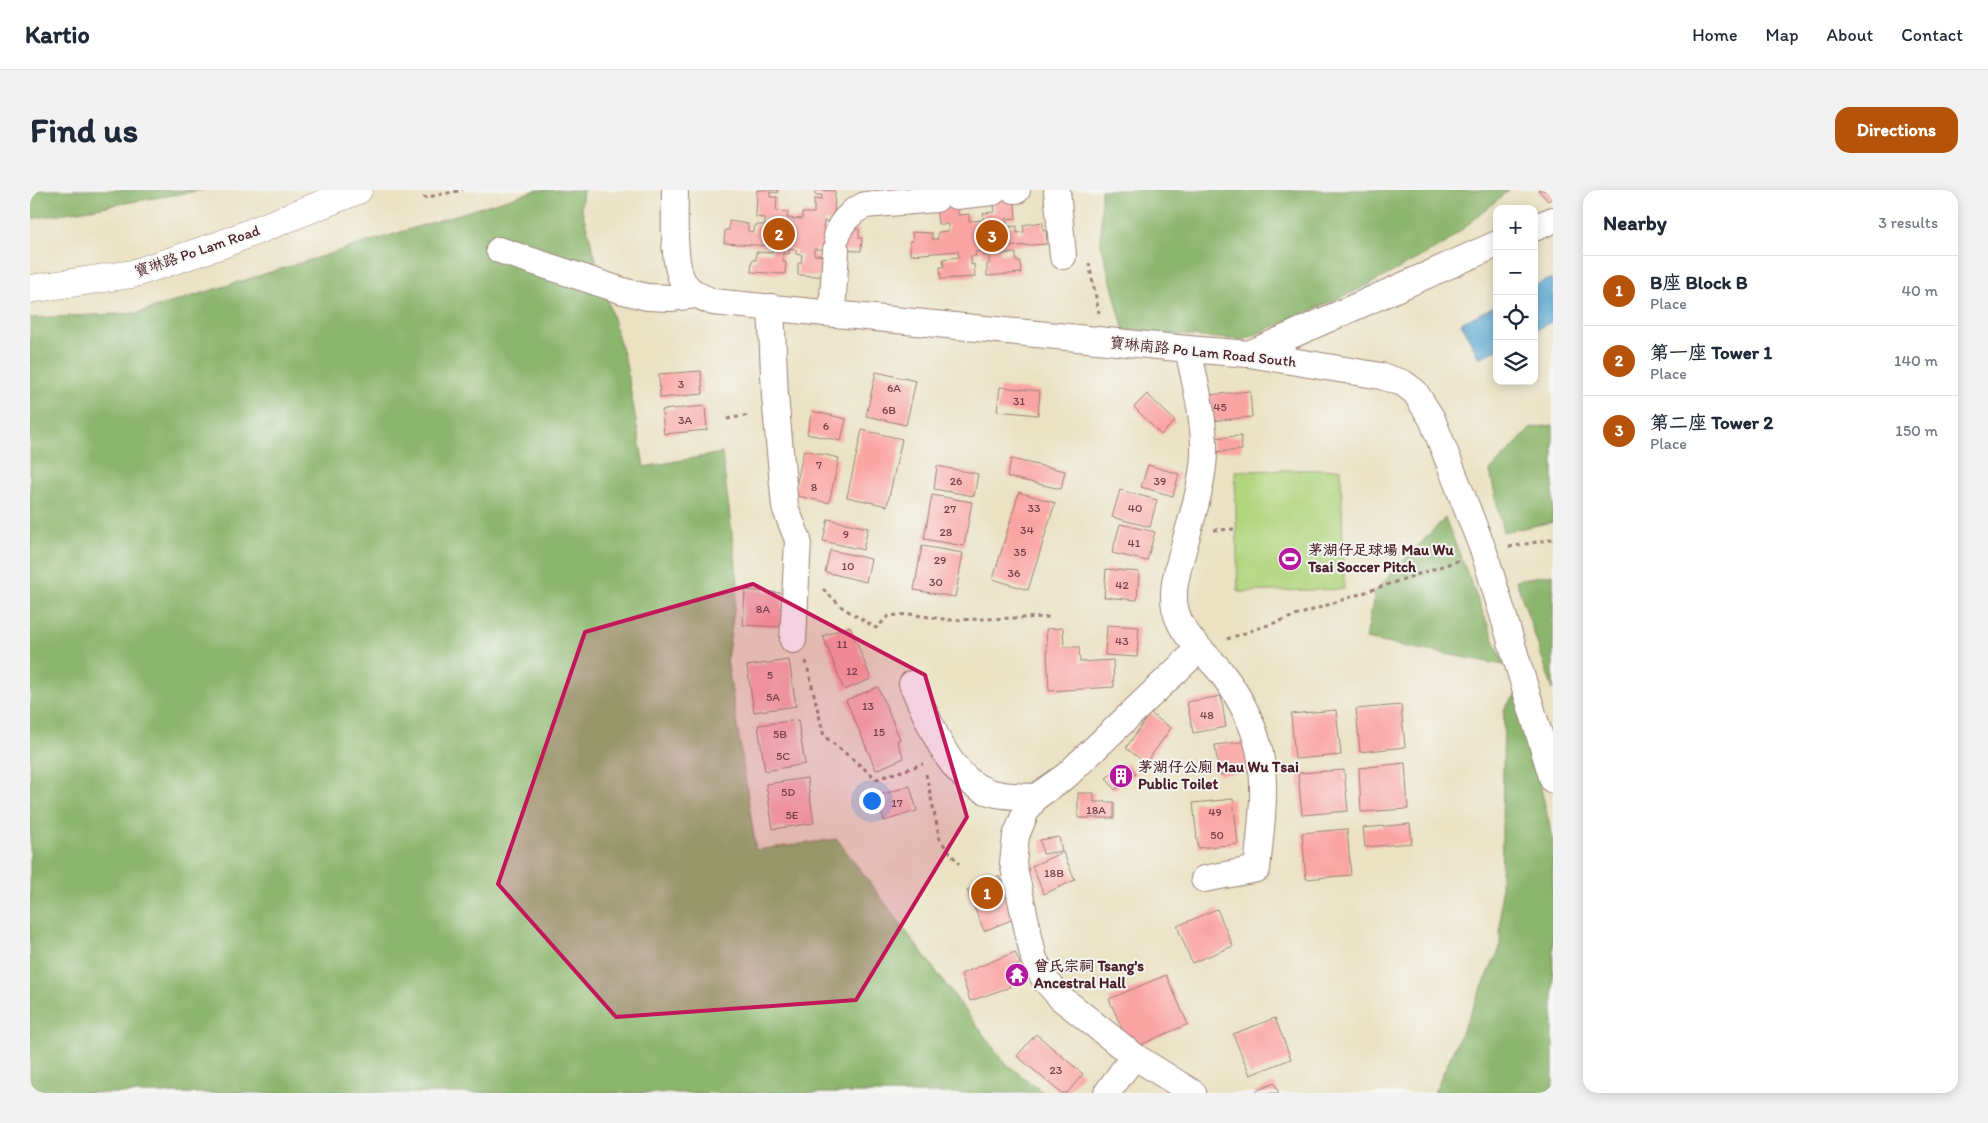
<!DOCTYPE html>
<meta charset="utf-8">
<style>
:root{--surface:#fff;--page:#f2f2f3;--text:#1f2937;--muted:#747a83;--line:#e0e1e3;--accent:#b45309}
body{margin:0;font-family:Itim,"LXGW WenKai TC",sans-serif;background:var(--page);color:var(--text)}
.controls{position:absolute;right:15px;top:15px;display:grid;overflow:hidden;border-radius:10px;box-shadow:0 2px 12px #0003}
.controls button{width:45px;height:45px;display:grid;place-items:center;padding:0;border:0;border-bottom:1px solid var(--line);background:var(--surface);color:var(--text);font:25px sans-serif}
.you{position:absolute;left:841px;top:610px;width:18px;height:18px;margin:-12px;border:4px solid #fff;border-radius:50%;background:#1a73e8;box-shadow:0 0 0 8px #1a73e833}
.badge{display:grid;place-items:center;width:32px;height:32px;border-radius:50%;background:var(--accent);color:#fff;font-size:16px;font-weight:700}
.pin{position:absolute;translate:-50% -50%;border:2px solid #fff;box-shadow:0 1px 5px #0006}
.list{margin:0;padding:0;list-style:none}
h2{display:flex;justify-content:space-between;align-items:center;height:65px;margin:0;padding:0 20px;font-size:21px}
h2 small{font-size:16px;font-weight:400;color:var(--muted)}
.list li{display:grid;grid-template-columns:32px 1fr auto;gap:15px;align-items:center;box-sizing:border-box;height:70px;padding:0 20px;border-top:1px solid var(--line)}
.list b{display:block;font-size:19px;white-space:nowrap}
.list p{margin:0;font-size:16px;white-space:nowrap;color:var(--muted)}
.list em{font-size:16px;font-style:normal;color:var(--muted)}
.icon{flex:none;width:28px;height:28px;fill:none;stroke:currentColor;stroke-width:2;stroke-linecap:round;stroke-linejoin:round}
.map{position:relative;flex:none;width:1523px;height:903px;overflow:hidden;border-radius:15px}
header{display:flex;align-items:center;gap:30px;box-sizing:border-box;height:70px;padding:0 25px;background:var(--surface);border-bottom:1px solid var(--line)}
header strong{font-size:24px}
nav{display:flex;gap:28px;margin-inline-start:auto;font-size:18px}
.intro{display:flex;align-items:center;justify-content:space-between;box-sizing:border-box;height:120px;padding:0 30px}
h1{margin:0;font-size:35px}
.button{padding:12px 22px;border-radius:15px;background:var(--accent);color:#fff;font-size:18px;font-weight:700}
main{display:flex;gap:30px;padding:0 30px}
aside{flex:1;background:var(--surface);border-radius:15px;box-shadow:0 2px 12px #0003}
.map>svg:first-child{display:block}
</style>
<header>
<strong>Kartio</strong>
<nav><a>Home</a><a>Map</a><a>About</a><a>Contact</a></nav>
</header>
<div class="intro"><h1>Find us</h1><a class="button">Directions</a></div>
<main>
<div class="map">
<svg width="1523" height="903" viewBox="0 0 1523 903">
<rect width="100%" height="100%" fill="#f6f6f2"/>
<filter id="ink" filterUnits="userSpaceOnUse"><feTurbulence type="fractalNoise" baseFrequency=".02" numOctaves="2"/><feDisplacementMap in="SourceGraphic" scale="10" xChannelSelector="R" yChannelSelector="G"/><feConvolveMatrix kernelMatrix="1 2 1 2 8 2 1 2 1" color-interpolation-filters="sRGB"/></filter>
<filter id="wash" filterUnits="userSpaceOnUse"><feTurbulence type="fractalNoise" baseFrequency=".0096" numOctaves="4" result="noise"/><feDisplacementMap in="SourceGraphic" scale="20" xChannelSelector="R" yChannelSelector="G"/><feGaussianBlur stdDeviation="1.12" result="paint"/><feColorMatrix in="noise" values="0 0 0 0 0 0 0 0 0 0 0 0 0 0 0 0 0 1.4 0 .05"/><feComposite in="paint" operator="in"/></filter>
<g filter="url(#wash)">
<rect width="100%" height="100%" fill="#eae2c3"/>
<polygon fill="#b1d57e" stroke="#7e7a54" points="1311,279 1314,399 1208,402 1205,281"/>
<g fill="#8cb66d" stroke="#6b6a4c">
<polygon points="0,0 173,0 0,29"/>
<polygon points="507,0 553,0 551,17 596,174 614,277 692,263 708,393 697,469 726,660 807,649 974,872 1014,903 0,903 0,128 108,123"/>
<polygon points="1071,0 1479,0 1416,53 1337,96 1213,150 1094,141 1071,54"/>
<polygon points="1523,235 1523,332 1473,342 1460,281 1501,238"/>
<polygon points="1415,328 1474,475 1336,449 1345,401"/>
<polygon points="1523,384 1523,500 1486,390"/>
<polygon points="1488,502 1523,649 1523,903 1404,903 1470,758 1474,519"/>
</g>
<g fill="#55a6cf" stroke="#50627d">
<polygon points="1521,88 1523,93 1523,131 1504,141 1504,96"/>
<polygon points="1467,115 1467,160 1449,168 1431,133"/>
</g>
<g id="blocks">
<g fill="#faa5a3">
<polygon points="727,0 748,0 748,3 740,2 740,7 747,7 746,21 758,22 757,28 772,29 772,23 784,23 784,9 791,10 792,5 785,5 785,0 805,1 804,32 794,31 793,39 829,39 829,48 832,48 831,61 784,59 784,65 799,66 802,87 768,85 768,73 771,73 772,65 766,64 766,60 759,59 759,64 753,63 753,72 756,72 755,84 721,82 722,70 726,70 726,62 742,63 742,56 694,53 695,40 699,40 699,31 718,34 718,41 724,42 725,35 735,35 735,28 726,27"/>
<polygon points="984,0 986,28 976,29 977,37 987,36 987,43 994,42 993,35 1013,32 1013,41 1016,40 1017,54 970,57 970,64 986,63 986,71 990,71 991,83 957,86 957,74 959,74 959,65 953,66 953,61 945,62 946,66 941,66 941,75 944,74 945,87 911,89 910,77 914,77 913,69 929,67 928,61 880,65 880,51 883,51 882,42 902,43 902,49 908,49 908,42 918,41 918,34 908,34 905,4 927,12 928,25 939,24 939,31 954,30 953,23 965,22 963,8"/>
<polygon points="1508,0 1523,0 1523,7 1518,11"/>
<polygon points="671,181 673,204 630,208 629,184"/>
<polygon points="846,182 886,191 876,235 836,226"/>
<polygon points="970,197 1010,201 1008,225 967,221"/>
<polygon points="1220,201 1222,227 1181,231 1179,205"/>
<polygon points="1117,204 1145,231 1131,245 1104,217"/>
<polygon points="675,216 677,240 634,244 632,220"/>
<polygon points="782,221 816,229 811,251 777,244"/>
<polygon points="832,240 872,249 857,316 817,307"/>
<polygon points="1211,246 1212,260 1183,262 1182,248"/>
<polygon points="774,260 809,268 799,313 764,305"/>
<polygon points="981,269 1035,281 1031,299 977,287"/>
<polygon points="1118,275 1149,284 1143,306 1111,297"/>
<polygon points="907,276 948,284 944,306 904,299"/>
<polygon points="1090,300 1127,310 1120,337 1082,327"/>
<polygon points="989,302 1025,313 998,400 963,389"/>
<polygon points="902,305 942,312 934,356 894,349"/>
<polygon points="798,329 838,338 833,360 793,351"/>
<polygon points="1090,334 1125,342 1117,371 1082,363"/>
<polygon points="892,356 933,363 925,407 884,400"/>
<polygon points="800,360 841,369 836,392 795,382"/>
<polygon points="1076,379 1109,382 1107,410 1074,407"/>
<polygon points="715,400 753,403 750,437 713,435"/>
<polygon points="1077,435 1109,437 1107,467 1075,465"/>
<polygon points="820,436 841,489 814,500 793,446"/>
<polygon points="1033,438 1034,457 1049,457 1050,472 1083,470 1084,497 1019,501 1016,439"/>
<polygon points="759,470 766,516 724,522 717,476"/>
<polygon points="848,497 870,549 867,551 874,568 846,580 816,510"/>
<polygon points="1191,506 1196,537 1163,543 1157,512"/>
<polygon points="1371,515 1375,557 1330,562 1326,519"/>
<polygon points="1306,520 1311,565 1265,569 1261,524"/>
<polygon points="1120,523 1141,538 1116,573 1096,558"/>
<polygon points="768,530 775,574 735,581 728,535"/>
<polygon points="1219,551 1222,581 1189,585 1185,555"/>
<polygon points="1098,573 1106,584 1085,600 1076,588"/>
<polygon points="1375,573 1378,619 1331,622 1329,578"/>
<polygon points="1314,580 1318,621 1272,625 1268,583"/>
<polygon points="777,588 784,633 743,639 736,594"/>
<polygon points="880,596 887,621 854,631 847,606"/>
<polygon points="1048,603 1064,603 1064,612 1084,612 1084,628 1048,628"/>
<polygon points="1203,609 1208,654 1168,658 1163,613"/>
<polygon points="1380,634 1382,653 1335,657 1333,638"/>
<polygon points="1317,639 1321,685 1276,689 1272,643"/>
<polygon points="1029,647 1032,661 1013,664 1010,650"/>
<polygon points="1033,662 1045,690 1014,704 1002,676"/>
<polygon points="969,686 986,728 954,741 937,700"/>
<polygon points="1187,719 1203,756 1162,773 1147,736"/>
<polygon points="985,762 990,774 974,781 980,797 940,811 931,784"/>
<polygon points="1136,785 1158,834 1101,859 1079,809"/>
<polygon points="1245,828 1261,869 1220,885 1203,844"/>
<polygon points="1006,844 1053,884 1037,903 1031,903 987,866"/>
<polygon points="1244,893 1249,903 1222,903"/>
</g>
</g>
</g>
<g filter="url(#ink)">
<use href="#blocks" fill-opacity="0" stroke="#9a8077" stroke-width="1"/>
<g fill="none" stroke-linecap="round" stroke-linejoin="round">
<g stroke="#9a8077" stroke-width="28">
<g id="minor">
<path d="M645 0C645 22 642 76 654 93 661 103 671 107 683 112L1158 159 1219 164 1351 186 1373 193 1385 202 1402 229 1454 362 1523 590"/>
<polyline points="984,0 987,0"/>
<polyline points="1027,0 1033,66"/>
<polyline points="926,6 963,2"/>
<polyline points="1504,38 1523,30"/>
<polyline points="807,46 810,37 815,30 824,21 835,15 906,9"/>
<polyline points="469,60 593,101 617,107 641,108 666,105"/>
<polyline points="741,117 745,206 755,317 768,350 763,450"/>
<polyline points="802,123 806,60"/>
<path d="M1158 159C1165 193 1175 229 1174 264 1173 293 1162 327 1154 356 1149 376 1141 397 1145 418 1151 446 1174 461 1191 482 1244 552 1235 598 1227 679L1174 689"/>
<polyline points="1219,164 1467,54"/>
<path d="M882 494C899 530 918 589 959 602 973 607 991 606 1006 607L1037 585 1169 459"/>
<polyline points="1006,607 996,621 986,646 983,673 1004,769 1015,790 1031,808 1104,866 1163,903"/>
<polyline points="1077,903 1104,866"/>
</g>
</g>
<g stroke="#9a8077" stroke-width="29">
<polyline id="major" points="0,99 102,84 190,55 328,0"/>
</g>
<g stroke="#9a8077" stroke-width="3" stroke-dasharray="4 4" stroke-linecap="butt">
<polyline points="393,8 433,0"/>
<polyline points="1059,73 1069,123"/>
<polyline points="697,229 719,225 719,224"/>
<polyline points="1184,340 1206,339"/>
<polyline points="1479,357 1523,349"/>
<polyline points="793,399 813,418 846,438 859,426 879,424 920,430 1020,427"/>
<polyline points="1197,449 1430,370"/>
<polyline points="776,471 794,546 847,589 893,574"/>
<polyline points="896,584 910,650 929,674"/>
</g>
<use href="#minor" stroke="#fff" stroke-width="26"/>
<use href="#major" stroke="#fff" stroke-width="28"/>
</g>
</g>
<path fill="#c2185b" fill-opacity="0.2" stroke="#c2185b" stroke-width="4" stroke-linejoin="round" d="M723 394 895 485 937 627 826 810 586 827 468 694 555 442Z"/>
<defs>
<g id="stadium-disc" transform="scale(1.25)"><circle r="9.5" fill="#b5179e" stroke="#f6f6f2"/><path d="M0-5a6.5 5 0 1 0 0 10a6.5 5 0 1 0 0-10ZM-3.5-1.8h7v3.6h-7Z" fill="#fff"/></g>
<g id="building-disc" transform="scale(1.25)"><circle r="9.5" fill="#b5179e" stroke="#f6f6f2"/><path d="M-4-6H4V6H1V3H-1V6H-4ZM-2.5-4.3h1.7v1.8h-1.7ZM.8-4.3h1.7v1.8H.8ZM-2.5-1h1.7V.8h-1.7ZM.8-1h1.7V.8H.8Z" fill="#fff"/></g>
<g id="temple-disc" transform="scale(1.25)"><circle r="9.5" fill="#b5179e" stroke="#f6f6f2"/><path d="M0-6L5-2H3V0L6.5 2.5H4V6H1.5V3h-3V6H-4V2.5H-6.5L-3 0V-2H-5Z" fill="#fff"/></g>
</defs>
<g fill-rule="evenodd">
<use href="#stadium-disc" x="1260" y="369"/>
<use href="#building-disc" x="1091" y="586"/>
<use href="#temple-disc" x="987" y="785"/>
</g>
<g text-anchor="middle" stroke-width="4" stroke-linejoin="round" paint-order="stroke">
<g font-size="12" fill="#764049">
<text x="651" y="198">3</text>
<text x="864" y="202">6A</text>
<text x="989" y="215">31</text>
<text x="1190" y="221">45</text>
<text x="859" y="224">6B</text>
<text x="655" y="234">3A</text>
<text x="796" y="240">6</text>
<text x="789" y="279">7</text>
<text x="926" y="295">26</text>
<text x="1130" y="295">39</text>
<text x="784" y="301">8</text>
<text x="1004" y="322">33</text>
<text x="1105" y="322">40</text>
<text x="920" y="323">27</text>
<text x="997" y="344">34</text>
<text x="916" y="346">28</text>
<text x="816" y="348">9</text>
<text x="1104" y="357">41</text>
<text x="990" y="366">35</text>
<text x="910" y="374">29</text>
<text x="818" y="380">10</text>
<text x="984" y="387">36</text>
<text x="906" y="396">30</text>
<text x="1092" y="399">42</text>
<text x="733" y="423">8A</text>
<text x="1092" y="455">43</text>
<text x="812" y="458">11</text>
<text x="822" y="485">12</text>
<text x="740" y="489">5</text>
<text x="743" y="511">5A</text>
<text x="838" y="520">13</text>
<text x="1177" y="529">48</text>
<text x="849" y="546">15</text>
<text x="750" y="548">5B</text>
<text x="753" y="570">5C</text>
<text x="758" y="606">5D</text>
<text x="867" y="617">17</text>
<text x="1066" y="624">18A</text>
<text x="1185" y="626">49</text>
<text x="762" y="629">5E</text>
<text x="1187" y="649">50</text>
<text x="1024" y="687">18B</text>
<text x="1026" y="884">23</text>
</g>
<g font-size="15" fill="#4a1f2b" stroke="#f6f6f2">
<text transform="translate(167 61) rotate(-19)" y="5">寶琳路 Po Lam Road</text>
<text transform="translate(1173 162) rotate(6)" y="5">寶琳南路 Po Lam Road South</text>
</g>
<g font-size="15" font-weight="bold" fill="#4a1f2b" stroke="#f6f6f2" text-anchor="start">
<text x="1278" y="365">茅湖仔足球場 Mau Wu<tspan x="1278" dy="17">Tsai Soccer Pitch</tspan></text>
<text x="1108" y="582">茅湖仔公廁 Mau Wu Tsai<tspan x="1108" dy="17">Public Toilet</tspan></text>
<text x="1004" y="781">曾氏宗祠 Tsang's<tspan x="1004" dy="17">Ancestral Hall</tspan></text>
</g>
</g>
</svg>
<div class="controls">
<button>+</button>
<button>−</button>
<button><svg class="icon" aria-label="locate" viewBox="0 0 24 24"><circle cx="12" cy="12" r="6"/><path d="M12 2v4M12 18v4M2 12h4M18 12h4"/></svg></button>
<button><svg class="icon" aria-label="layers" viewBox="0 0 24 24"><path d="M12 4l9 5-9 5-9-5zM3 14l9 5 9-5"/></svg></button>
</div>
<div class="you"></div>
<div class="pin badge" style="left:957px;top:703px">1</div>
<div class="pin badge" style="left:749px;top:44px">2</div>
<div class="pin badge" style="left:962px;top:46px">3</div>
</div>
<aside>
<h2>Nearby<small>3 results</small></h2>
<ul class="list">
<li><span class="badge">1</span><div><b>B座 Block B</b><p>Place</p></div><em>40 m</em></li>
<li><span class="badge">2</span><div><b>第一座 Tower 1</b><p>Place</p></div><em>140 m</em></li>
<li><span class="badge">3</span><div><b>第二座 Tower 2</b><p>Place</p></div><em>150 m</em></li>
</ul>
</aside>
</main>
